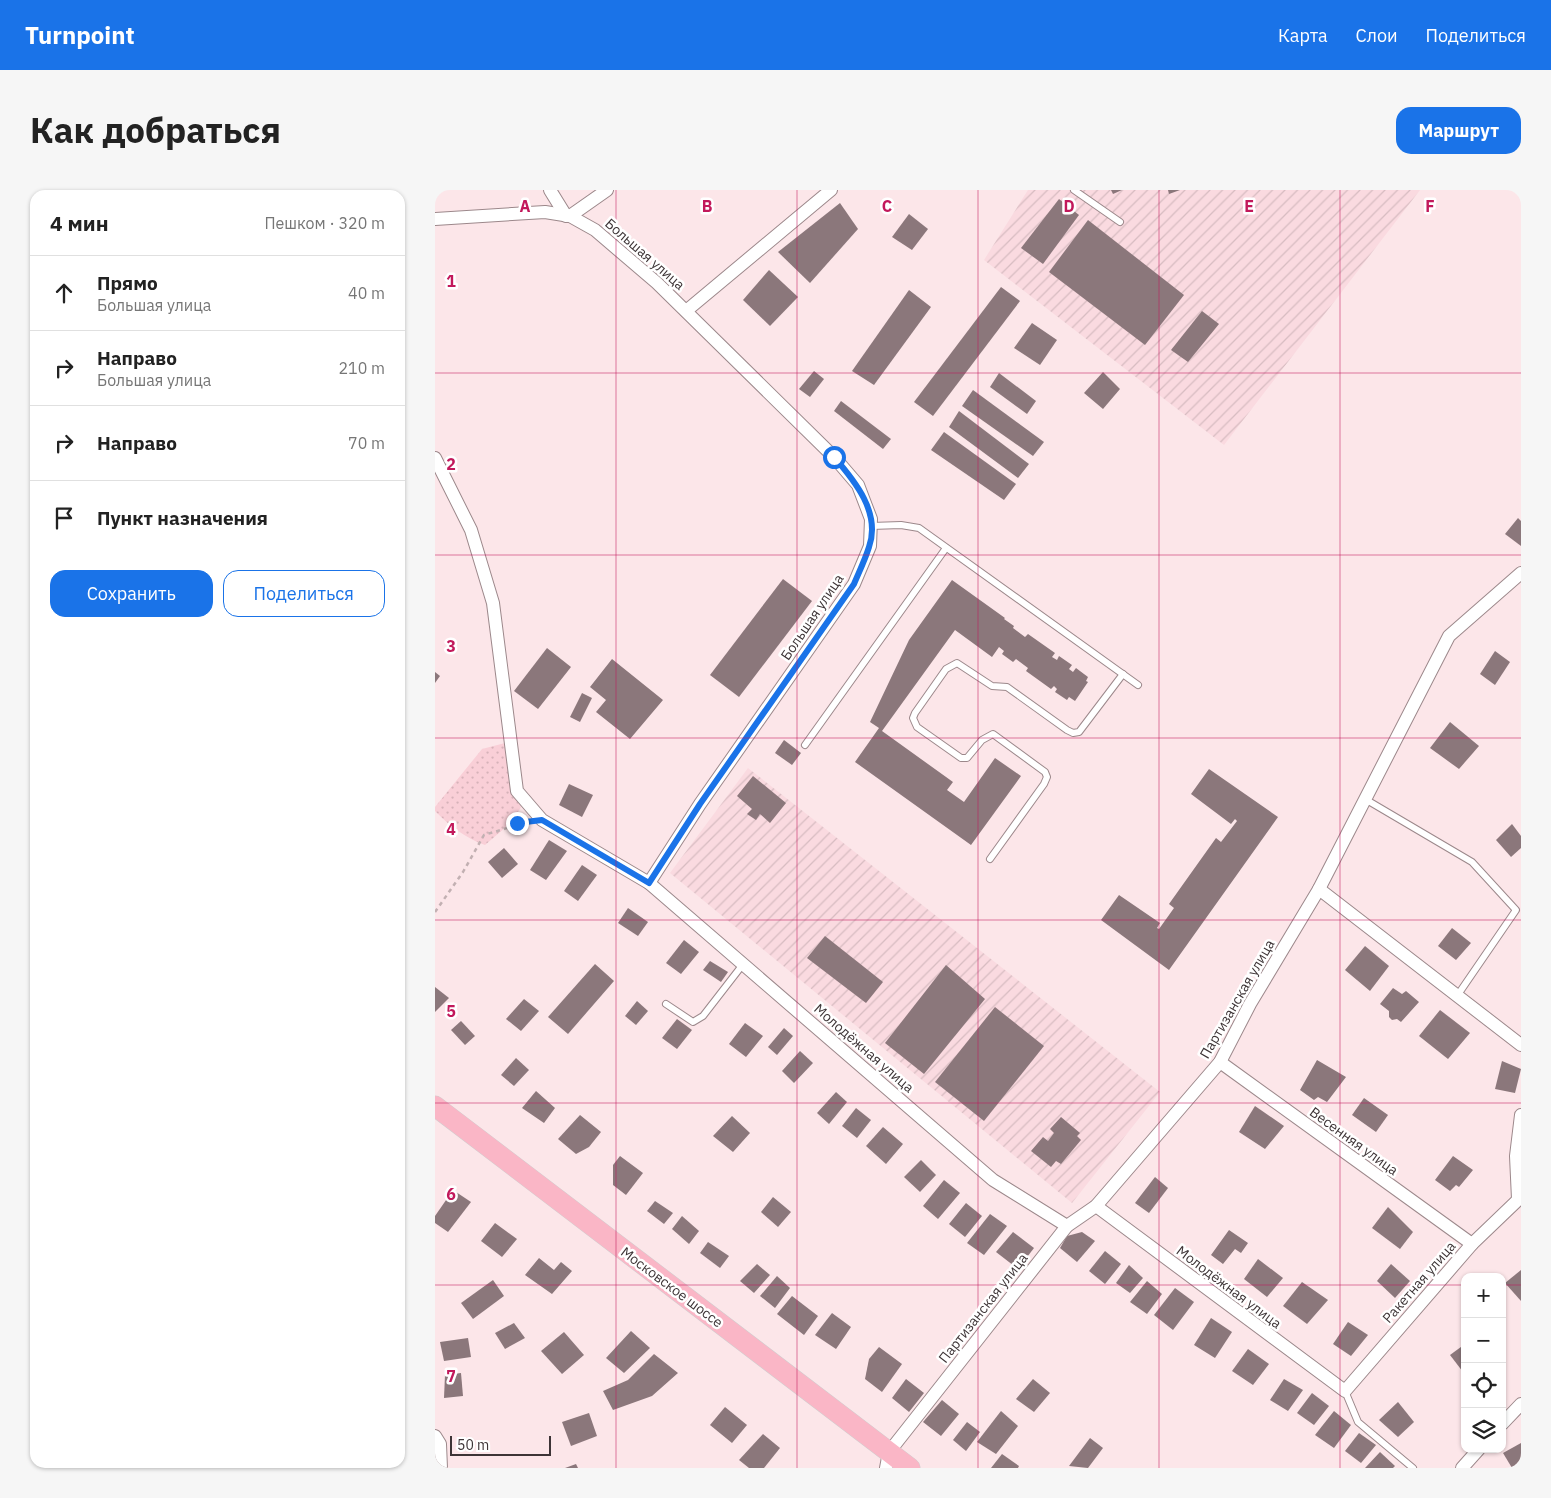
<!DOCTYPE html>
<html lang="ru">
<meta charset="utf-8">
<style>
:root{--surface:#fff;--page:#f6f6f6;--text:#222;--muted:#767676;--line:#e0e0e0;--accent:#1a73e8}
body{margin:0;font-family:"IBM Plex Sans",sans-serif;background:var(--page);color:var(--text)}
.controls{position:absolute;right:15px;bottom:15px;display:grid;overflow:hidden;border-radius:10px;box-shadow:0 1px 4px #0004}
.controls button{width:45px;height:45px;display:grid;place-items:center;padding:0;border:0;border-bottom:1px solid var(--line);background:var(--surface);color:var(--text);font:25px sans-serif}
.scale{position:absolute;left:15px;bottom:12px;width:101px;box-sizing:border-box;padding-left:5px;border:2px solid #3d3436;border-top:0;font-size:14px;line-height:18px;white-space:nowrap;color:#3d3436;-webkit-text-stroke:4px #fff;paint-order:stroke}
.stop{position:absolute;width:15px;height:15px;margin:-11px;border:4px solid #1a73e8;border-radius:50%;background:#fff}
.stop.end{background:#1a73e8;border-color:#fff;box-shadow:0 1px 5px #0008}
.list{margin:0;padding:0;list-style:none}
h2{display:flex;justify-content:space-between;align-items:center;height:65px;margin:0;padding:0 20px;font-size:21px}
h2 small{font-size:16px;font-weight:400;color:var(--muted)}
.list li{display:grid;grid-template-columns:32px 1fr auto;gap:15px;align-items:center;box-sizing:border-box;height:75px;padding:0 20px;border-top:1px solid var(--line)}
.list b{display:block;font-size:19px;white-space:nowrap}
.list p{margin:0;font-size:16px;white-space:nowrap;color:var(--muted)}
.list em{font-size:16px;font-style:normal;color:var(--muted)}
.actions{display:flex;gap:10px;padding:15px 20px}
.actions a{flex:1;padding:11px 0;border:1px solid var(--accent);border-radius:15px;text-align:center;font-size:18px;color:var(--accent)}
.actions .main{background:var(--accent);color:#fff}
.icon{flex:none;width:28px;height:28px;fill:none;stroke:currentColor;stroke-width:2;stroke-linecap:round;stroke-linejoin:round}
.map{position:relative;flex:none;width:1086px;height:1278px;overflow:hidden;border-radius:15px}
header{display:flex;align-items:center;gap:30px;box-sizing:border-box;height:70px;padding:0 25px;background:var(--accent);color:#fff}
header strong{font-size:24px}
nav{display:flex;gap:28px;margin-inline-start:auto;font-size:18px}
.intro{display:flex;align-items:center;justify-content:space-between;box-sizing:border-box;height:120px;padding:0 30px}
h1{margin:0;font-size:35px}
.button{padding:12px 22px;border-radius:15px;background:var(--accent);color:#fff;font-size:18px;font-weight:700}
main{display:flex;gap:30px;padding:0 30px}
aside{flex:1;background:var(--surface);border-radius:15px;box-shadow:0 1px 4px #0004}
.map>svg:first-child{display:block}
</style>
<header>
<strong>Turnpoint</strong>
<nav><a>Карта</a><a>Слои</a><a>Поделиться</a></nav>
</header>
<div class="intro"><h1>Как добраться</h1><a class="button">Маршрут</a></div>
<main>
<aside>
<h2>4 мин<small>Пешком · 320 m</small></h2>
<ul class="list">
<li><svg class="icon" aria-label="ahead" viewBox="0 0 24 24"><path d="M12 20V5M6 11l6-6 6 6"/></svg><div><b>Прямо</b><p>Большая улица</p></div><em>40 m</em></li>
<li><svg class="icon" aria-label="right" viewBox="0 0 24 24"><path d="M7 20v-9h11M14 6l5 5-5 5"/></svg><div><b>Направо</b><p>Большая улица</p></div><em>210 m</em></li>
<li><svg class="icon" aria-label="right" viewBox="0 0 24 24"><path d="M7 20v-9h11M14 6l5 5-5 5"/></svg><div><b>Направо</b></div><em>70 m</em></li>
<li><svg class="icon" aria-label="arrive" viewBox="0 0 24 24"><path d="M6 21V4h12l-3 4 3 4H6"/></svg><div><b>Пункт назначения</b></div></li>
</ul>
<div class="actions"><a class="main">Сохранить</a><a>Поделиться</a></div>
</aside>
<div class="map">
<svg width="1086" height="1278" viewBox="0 0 1086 1278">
<defs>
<pattern id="industrial-furrows" width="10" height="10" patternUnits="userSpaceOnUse" patternTransform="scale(1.25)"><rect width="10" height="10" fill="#fadae0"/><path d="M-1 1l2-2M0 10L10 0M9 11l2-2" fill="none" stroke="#d7bcc1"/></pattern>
<pattern id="grass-dots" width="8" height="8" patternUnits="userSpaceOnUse" patternTransform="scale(1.25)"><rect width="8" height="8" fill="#f9cfd7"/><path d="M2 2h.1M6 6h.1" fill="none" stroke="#d6b2b9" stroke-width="1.8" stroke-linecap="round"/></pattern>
</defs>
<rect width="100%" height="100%" fill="#fce6e9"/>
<g fill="url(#industrial-furrows)">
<polygon points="593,0 985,0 789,255 549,70"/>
<polygon points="313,578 725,902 637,1013 235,683"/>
</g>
<path fill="url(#grass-dots)" d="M70 553 78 601 86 617 78 631 50 655C30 648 15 636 0 621V617L47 559Z"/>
<g fill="#8b777b">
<polygon points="676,0 687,0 678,4"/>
<polygon points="733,0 745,0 734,4"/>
<polygon points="624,9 644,25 608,74 586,58"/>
<polygon points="405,13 423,39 375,93 343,62"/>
<polygon points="474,24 493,39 477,60 457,47"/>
<polygon points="653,30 749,105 710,155 614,82"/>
<polygon points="334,80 363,107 335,136 308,110"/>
<polygon points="566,97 585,111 498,226 479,212"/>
<polygon points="474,100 496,117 439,195 417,181"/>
<polygon points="767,121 784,134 753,172 736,160"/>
<polygon points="597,133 622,150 605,175 579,158"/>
<polygon points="379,181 389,189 375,207 364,199"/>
<polygon points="668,182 685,199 668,219 649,203"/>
<polygon points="564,183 601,211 592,224 555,197"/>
<polygon points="538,200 609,252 598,266 527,216"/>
<polygon points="406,211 456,249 448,259 399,221"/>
<polygon points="524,221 594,274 583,288 514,237"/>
<polygon points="509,242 581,294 569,310 496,260"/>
<polygon points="1083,328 1086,331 1086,356 1070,344"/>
<polygon points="348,389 377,411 304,507 275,485"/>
<polygon points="517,390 570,428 569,429 579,436 578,438 590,447 593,444 620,463 617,467 622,470 624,466 637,475 634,479 638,482 641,478 653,487 651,491 653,492 640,511 634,507 632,510 620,502 622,499 619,496 616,499 591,481 593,478 581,469 578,472 567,464 569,461 564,457 557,467 520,440 447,541 518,592 512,600 529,612 560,568 586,586 536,655 420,572 444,538 435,532 474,450"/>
<polygon points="112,458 136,477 103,519 79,501"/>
<polygon points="1060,461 1075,472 1060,495 1045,484"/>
<polygon points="177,469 228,510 195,549 161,522 171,510 155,497"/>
<polygon points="0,482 5,486 0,493"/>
<polygon points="147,503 157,508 145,532 135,527"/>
<polygon points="1015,532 1044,556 1024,579 995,558"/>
<polygon points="349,550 366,563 357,575 340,563"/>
<polygon points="774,579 843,627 734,780 666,730 684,705 725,733 722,738 724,739 739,718 734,714 781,648 786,652 802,631 800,629 796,634 756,604"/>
<polygon points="318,586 351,613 335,633 325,624 321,630 312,624 317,619 302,606"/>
<polygon points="134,594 158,605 147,627 124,615"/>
<polygon points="1077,634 1086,646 1086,658 1076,667 1061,650"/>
<polygon points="114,650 132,661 111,690 95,680"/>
<polygon points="69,658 83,674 67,688 53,672"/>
<polygon points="147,675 162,685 143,711 129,701"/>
<polygon points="193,718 213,732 203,746 183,733"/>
<polygon points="1017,738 1036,753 1021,770 1003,756"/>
<polygon points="390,746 448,792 431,813 372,768"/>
<polygon points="249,750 264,762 246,784 231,773"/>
<polygon points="930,756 954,776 935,801 910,780"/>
<polygon points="275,771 293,782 286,792 268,780"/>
<polygon points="160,774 179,791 133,844 113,827"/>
<polygon points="511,775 550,809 489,884 450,853"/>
<polygon points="0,797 14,808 0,822"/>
<polygon points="958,798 967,804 971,801 984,812 966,832 962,829 957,830 954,827 954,821 945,814"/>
<polygon points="89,809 104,821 86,841 71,829"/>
<polygon points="202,811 213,821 201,835 190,826"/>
<polygon points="560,817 609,856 549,931 500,892"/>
<polygon points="1005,820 1035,843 1013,869 984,846"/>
<polygon points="242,829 257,840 242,859 227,848"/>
<polygon points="26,831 40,846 30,855 16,840"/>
<polygon points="310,833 328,846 311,867 294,854"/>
<polygon points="349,838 358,846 342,865 333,857"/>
<polygon points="365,861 378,873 359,893 347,881"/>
<polygon points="81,868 94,880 79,896 66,885"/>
<polygon points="882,870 911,887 892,912 883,907 879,910 865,900"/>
<polygon points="1067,871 1086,879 1080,903 1060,899"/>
<polygon points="101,901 120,918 109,933 87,918"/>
<polygon points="401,902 412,912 394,934 382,923"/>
<polygon points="929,908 953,925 941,942 917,925"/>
<polygon points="820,916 849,936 830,959 804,942"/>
<polygon points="421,918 436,930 422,948 407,936"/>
<polygon points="145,925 166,942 154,957 141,964 123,949"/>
<polygon points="297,926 315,943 298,962 278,946"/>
<polygon points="626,927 645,943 642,946 646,950 626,974 621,971 616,977 596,961 608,947 613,951 619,943 615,939"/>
<polygon points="448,937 468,954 451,974 431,956"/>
<polygon points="185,966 208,983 191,1005 178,995 178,975"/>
<polygon points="1018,966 1038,980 1024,997 1021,995 1015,1001 1000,990"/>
<polygon points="486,970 501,985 485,1002 469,987"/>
<polygon points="720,987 733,998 714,1023 700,1013"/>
<polygon points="509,990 525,1003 503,1029 488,1016"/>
<polygon points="18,1000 36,1012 13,1042 0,1033 0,1026"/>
<polygon points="338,1007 356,1022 343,1037 326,1022"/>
<polygon points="220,1011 238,1023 229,1034 212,1021"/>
<polygon points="531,1013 547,1026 530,1047 514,1034"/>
<polygon points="953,1017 978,1042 965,1059 937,1038"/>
<polygon points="555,1024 572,1036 549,1065 532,1053"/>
<polygon points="247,1026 264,1041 254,1054 237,1039"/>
<polygon points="60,1033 82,1049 67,1067 46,1051"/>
<polygon points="794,1040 813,1053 806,1063 800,1059 788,1074 776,1065"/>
<polygon points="578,1042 599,1058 583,1079 561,1062"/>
<polygon points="647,1042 660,1051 642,1072 625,1058 632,1046"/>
<polygon points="273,1052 294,1066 285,1078 265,1063"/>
<polygon points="670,1061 686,1074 670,1094 654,1081"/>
<polygon points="104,1068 119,1080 126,1072 137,1081 117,1104 90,1085"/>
<polygon points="823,1069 848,1088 832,1107 809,1089"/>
<polygon points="322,1074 335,1085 319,1103 305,1091"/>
<polygon points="956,1074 975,1091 960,1108 942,1091"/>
<polygon points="694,1075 708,1088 695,1103 681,1093"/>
<polygon points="1086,1080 1086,1111 1070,1093"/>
<polygon points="342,1086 355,1098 340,1118 325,1106"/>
<polygon points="58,1090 69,1106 38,1129 26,1113"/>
<polygon points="712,1091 727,1104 712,1124 695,1112"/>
<polygon points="867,1092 893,1110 872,1134 848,1116"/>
<polygon points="740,1098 759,1112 738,1140 719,1125"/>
<polygon points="357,1106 383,1126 369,1145 342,1124"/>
<polygon points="397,1123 416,1137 401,1159 380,1145"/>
<polygon points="776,1128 797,1142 780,1168 759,1155"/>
<polygon points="913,1132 933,1145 916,1166 898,1154"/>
<polygon points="79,1133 90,1148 70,1159 60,1143"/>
<polygon points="196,1141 215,1158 189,1183 171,1168"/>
<polygon points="129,1142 149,1165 127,1184 106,1161"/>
<polygon points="33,1148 36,1167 9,1171 5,1152"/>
<polygon points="1030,1154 1030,1181 1028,1182 1015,1165"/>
<polygon points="444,1157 467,1174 447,1202 430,1189 434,1169"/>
<polygon points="813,1159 834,1174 818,1195 797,1181"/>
<polygon points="219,1164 243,1183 217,1206 178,1220 168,1201 193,1190"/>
<polygon points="26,1183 28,1206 9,1208 10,1185"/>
<polygon points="471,1189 489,1203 474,1222 457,1208"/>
<polygon points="598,1189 615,1203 599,1222 581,1209"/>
<polygon points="849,1189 868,1200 853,1221 835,1210"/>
<polygon points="877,1203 894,1216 879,1235 862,1223"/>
<polygon points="507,1210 524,1224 506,1246 488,1232"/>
<polygon points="963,1212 979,1232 963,1247 944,1230"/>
<polygon points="290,1217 312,1235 297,1253 275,1235"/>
<polygon points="566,1221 583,1236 561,1264 542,1252"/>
<polygon points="899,1221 916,1235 899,1258 880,1245"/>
<polygon points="154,1223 162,1246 136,1256 127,1232"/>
<polygon points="532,1232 545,1242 531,1261 518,1250"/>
<polygon points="924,1243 941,1255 926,1273 910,1261"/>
<polygon points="328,1244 345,1258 329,1278 314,1278 304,1270"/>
<polygon points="655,1248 668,1258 653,1278 634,1276"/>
<polygon points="1086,1253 1086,1278 1077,1278 1068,1263"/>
<polygon points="945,1262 960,1276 958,1278 930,1278"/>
<polygon points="567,1264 584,1276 583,1278 556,1278"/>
<polygon points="141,1274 143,1278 130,1278"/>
</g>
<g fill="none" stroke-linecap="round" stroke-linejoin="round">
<g stroke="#9c888b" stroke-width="8">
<g id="lane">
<polyline points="639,0 685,32"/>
<polyline points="436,336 466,335 484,338 703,495"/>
<polyline points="370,555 511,358"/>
<polyline points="930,609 1037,672 1081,720 1022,806"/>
<polyline points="555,669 609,594 612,587 610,582 558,544 547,550 532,568 526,568 482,537 478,528 480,523 511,479 522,473 557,496 572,497 632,540 638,543 644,542 688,484"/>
<polyline points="231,814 258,832 268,826 309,773"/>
<polyline points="910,1201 923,1232 978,1278"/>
</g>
</g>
<g stroke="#9c888b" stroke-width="14">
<g id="street">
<polyline points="115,0 131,26"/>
<polyline points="135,26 172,0"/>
<polyline points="0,29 110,22 135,26 160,40 222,93 399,267 423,295 436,329 435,356 419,394 265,614 214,693"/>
<polyline points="251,121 396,0"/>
<polyline points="0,268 36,340 58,413 82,601 107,630 214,693 558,990 632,1036"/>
<polyline points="884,699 1086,855"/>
<polyline points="785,872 1037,1054"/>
<polyline points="1083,1009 1081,966 1086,925"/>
<polyline points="661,1016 910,1201 1037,1054 1086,1007"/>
<polyline points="1067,1234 1086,1214"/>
<polyline points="0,1246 5,1254 6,1278"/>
<polyline points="451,1278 454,1262 632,1036 661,1016 785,872 815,814 884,699 1014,446 1086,383"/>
<polyline points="1027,1278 1044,1259"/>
</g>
</g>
<g stroke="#d0cecf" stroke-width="21">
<polyline id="primary" points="0,916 475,1278"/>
</g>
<polyline stroke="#c2b0b2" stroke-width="2.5" stroke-dasharray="4 4" stroke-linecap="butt" points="0,722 28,682 49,645 92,632"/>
<use href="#lane" stroke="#fff" stroke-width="6"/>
<use href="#street" stroke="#fff" stroke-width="12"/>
<use href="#primary" stroke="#fab6c6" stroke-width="20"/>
</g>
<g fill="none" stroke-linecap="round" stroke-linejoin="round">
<path stroke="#1a73e8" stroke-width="6" d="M82 633 107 630 214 693 265 614 419 394C424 382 430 370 434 357 446 323 420 291 399 267"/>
</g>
<path fill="none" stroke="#c2185b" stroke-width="1" stroke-opacity="0.55" d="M181 0V1278M362 0V1278M543 0V1278M724 0V1278M905 0V1278M0 183H1086M0 365H1086M0 548H1086M0 730H1086M0 913H1086M0 1095H1030M1067 1095H1086"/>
<g text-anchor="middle" stroke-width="5" stroke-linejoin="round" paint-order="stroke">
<g font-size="14" fill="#3d3436" stroke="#fff">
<text transform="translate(210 64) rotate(41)" y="5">Большая улица</text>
<text transform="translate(377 427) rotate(-56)" y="5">Большая улица</text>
<text transform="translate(802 809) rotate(-60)" y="5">Партизанская улица</text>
<text transform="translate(429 858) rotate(41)" y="5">Молодёжная улица</text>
<text transform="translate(919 951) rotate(36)" y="5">Весенняя улица</text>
<text transform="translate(984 1092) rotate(-49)" y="5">Ракетная улица</text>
<text transform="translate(237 1097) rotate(37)" y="5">Московское шоссе</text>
<text transform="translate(794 1097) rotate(37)" y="5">Молодёжная улица</text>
<text transform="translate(548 1118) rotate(-52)" y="5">Партизанская улица</text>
</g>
</g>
<g font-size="16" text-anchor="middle" font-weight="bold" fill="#c2185b" stroke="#fff" stroke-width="5" stroke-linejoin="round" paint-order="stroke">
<text x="90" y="22">A</text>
<text x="272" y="22">B</text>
<text x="452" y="22">C</text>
<text x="634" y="22">D</text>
<text x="814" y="22">E</text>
<text x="995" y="22">F</text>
<text x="16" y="97">1</text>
<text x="16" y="280">2</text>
<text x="16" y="462">3</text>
<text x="16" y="645">4</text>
<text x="16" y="827">5</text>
<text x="16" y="1010">6</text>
<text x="16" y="1192">7</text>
</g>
</svg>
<div class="controls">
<button>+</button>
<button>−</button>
<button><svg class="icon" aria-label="locate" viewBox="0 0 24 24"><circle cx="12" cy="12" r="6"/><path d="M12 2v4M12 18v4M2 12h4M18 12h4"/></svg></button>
<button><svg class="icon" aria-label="layers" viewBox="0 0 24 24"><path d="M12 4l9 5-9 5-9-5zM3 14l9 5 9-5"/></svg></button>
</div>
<div class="scale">50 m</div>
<div class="stop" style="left:399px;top:267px"></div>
<div class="stop end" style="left:82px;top:633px"></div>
</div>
</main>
